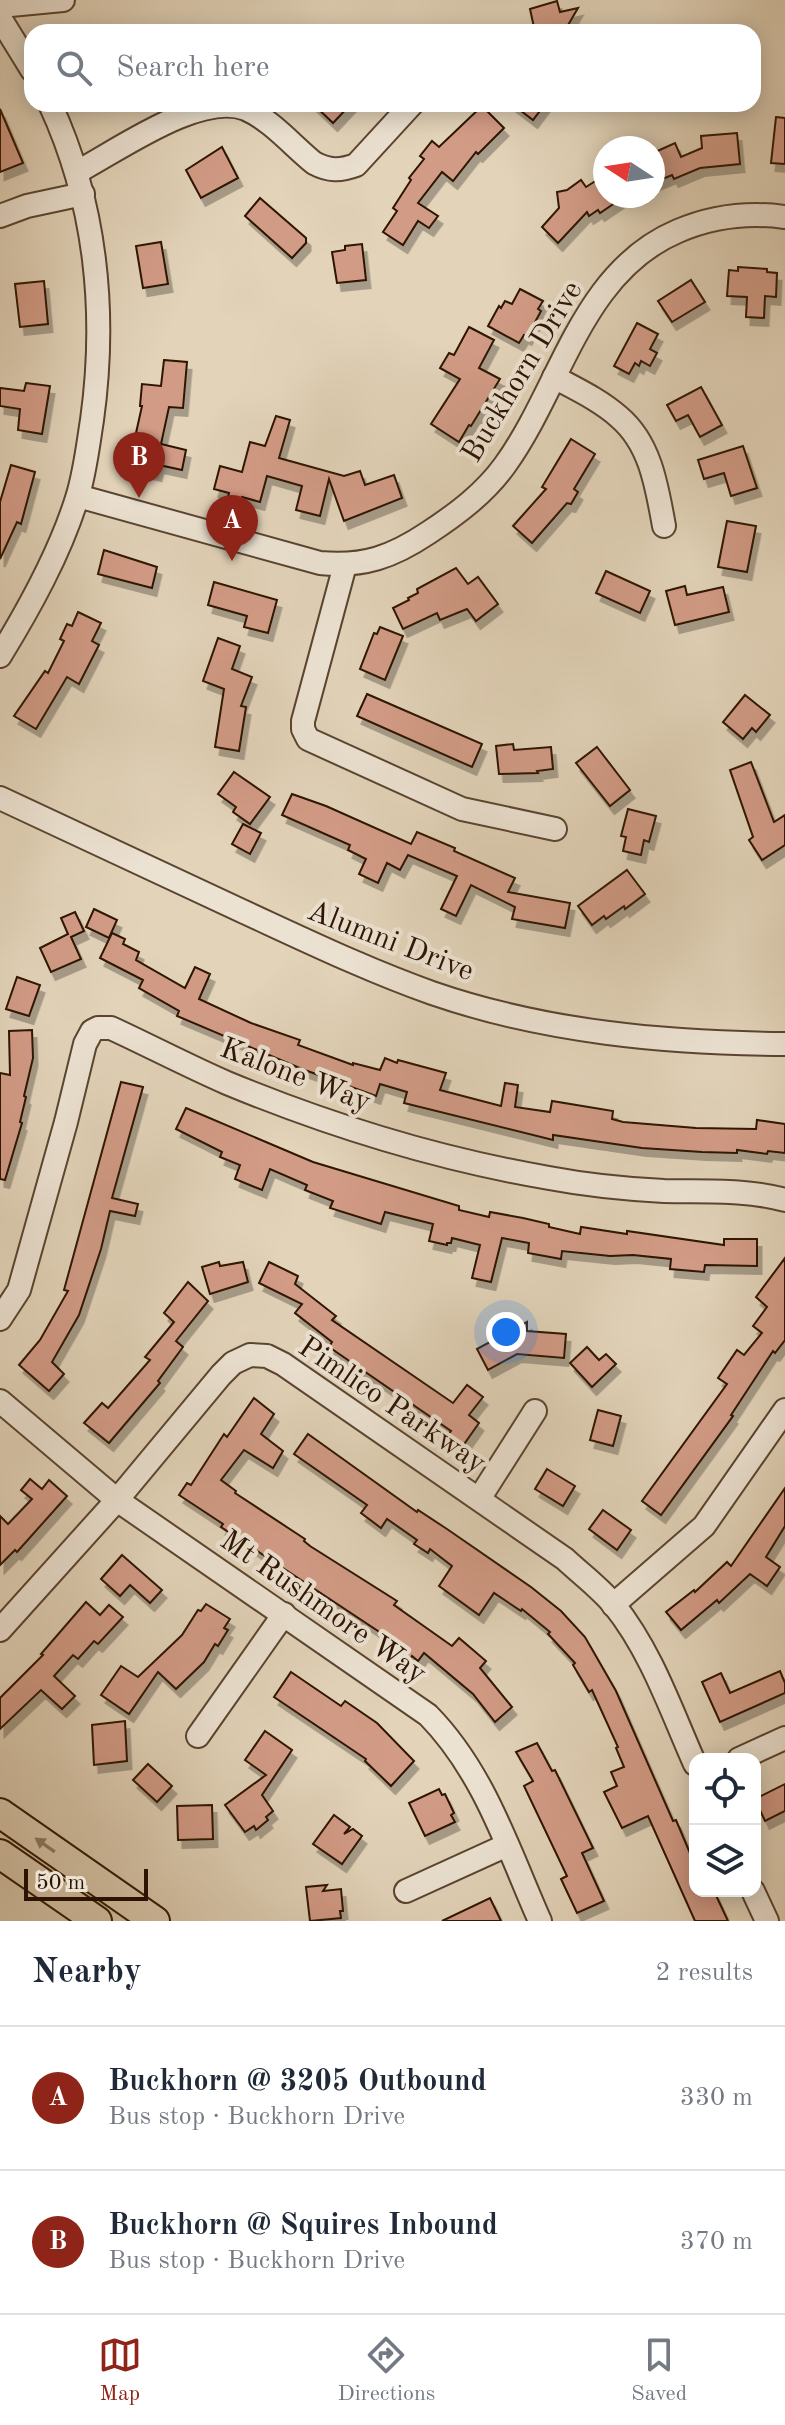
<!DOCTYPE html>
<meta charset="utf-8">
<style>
:root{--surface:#fff;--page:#f2f2f3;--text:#1f2937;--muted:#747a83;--line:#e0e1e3;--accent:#8f2418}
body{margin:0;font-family:"Old Standard TT",serif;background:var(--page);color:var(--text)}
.controls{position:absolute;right:24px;bottom:24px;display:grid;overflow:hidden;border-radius:16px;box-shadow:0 4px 20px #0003}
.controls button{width:72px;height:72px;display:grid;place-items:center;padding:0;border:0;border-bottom:2px solid var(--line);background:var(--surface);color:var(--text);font:40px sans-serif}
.compass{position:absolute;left:593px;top:136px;width:72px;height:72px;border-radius:50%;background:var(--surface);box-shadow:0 4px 20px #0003;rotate:282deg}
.scale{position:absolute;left:24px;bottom:20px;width:124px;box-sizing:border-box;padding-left:8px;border:4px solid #2d1402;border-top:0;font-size:22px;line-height:28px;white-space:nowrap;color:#2d1402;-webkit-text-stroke:6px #ece2d2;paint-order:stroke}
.you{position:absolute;left:506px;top:1332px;width:28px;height:28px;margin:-20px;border:6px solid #fff;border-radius:50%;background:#1a73e8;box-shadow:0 0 0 12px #1a73e833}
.badge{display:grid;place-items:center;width:52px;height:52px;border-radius:50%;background:var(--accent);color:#fff;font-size:26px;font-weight:700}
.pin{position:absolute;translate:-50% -66px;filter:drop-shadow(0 2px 4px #0008)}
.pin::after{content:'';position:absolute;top:42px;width:28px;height:24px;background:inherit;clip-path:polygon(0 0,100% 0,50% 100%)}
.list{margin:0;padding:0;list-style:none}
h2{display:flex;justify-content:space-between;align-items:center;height:104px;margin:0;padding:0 32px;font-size:34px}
h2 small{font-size:26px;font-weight:400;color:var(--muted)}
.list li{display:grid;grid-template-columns:52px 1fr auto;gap:24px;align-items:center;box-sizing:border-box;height:144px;padding:0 32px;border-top:2px solid var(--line)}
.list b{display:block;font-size:30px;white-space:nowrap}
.list p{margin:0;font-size:26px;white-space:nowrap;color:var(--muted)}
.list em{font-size:26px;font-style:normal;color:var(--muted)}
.icon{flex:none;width:44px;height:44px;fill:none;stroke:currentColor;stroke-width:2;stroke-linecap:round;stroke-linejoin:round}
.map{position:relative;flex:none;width:785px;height:1921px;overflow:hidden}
.search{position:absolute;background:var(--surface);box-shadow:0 4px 20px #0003;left:24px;right:24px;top:24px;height:88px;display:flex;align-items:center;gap:20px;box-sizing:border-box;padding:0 28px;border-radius:24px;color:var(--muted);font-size:30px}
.sheet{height:392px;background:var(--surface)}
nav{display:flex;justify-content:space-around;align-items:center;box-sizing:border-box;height:112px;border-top:2px solid var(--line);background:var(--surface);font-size:22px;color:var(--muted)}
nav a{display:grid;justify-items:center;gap:4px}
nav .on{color:var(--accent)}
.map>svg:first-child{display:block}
</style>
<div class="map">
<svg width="785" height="1921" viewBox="0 0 785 1921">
<defs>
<filter id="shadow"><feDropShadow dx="4.5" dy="8" stdDeviation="0" flood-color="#0004"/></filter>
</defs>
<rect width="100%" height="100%" fill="#e2d3b9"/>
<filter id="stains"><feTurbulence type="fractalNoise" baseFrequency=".0025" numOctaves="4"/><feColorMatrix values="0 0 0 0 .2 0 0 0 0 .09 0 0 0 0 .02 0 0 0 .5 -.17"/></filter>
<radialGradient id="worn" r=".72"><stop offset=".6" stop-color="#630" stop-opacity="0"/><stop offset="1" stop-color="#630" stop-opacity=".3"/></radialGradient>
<g fill="#d29b86" stroke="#2d1402" stroke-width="2" filter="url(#shadow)">
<polygon points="557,1 560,12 578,8 564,32 535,32 530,9"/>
<polygon points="313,104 351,104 333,123"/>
<polygon points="512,104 545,104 533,120"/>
<polygon points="482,106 504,128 478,154 476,152 453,181 442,172 418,203 438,216 429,228 418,221 403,245 383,232 397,211 393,208 411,180 409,178 424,159 420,156 432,141 439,147"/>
<polygon points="0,109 23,163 0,172"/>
<polygon points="776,117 785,118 785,164 771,163"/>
<polygon points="737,133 740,164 700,168 674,179 672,175 653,183 653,153 675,143 681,157 702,148 701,136"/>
<polygon points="222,147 238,178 201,198 186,170"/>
<polygon points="605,175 605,196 625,196 600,213 598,210 589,216 587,212 558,243 542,227 559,208 557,192 567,190 581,180 586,187"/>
<polygon points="260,198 306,238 306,243 292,258 245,216"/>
<polygon points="161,242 168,284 143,288 136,246"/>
<polygon points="362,244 366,280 337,283 332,252 345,250 345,246"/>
<polygon points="738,267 767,269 767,272 777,273 776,297 765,296 764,318 746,317 747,297 727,296 729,270 738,271"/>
<polygon points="691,280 705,302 672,322 658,301"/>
<polygon points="44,281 48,324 20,327 15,284"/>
<polygon points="520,289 543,301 538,309 541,311 527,337 524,335 519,343 488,326 499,306 501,308 505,301 512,304"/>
<polygon points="637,323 658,334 650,349 657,353 650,366 641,361 639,366 635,363 629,374 614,366"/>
<polygon points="469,327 494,340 479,368 500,379 471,426 469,425 459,442 431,424 460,379 440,368 449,353 454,355"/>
<polygon points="164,360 187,362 183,408 169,407 161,444 186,450 182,470 159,465 157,473 131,467 135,452 132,451 142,406 140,406 142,384 161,386"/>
<polygon points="26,383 50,386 42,434 18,430 20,409 0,406 0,388 24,391"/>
<polygon points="701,387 722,425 700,437 688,415 676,421 667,405"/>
<polygon points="276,416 290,420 279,458 344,476 360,471 365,485 394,475 402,498 344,521 329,479 320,516 296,510 302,486 267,476 260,502 242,497 241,500 228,497 229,493 214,489 220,466 242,472 250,442 265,446"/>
<polygon points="571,439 595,454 574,489 578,492 571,504 567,503 532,543 513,526 546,489 542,487"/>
<polygon points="743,446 757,488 731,496 724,473 704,479 698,460"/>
<polygon points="11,465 35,472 21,524 17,522 0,559 0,502"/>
<polygon points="727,521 756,526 747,572 718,567"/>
<polygon points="104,550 157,567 152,588 98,574"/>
<polygon points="456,568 468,584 478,577 498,604 476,621 467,609 440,620 437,613 403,629 393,608 409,600 408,598 418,593 417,589"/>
<polygon points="606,571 650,591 640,613 596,593"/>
<polygon points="214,582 277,600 268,633 244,627 247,616 208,605"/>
<polygon points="685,586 687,595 723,587 729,612 675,625 666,591"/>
<polygon points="78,612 101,623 92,641 99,645 79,684 67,677 36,729 14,716 45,671 48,673 64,641 60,639 67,624 72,626"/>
<polygon points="380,627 403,636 385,680 360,669 374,633 377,634"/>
<polygon points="218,638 240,646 232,669 252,677 241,706 246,707 239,751 215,747 224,689 203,681"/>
<polygon points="367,694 482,744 472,767 357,716"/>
<polygon points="745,695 770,715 756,732 752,728 743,739 723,722"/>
<polygon points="513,744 514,750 551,747 553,769 537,771 538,773 499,774 496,746"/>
<polygon points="597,747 630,790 610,806 576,763"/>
<polygon points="751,762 774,822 785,815 785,845 762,860 749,840 753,837 730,770"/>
<polygon points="234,772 270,797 250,824 233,812 236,807 218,794"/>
<polygon points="292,794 326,806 411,844 417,832 455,848 454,851 515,878 508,892 570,903 565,928 512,919 515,907 471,885 456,916 441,909 457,876 408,855 400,870 387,863 378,883 359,874 366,859 348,850 350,845 282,815"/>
<polygon points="628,809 656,816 649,842 644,840 641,855 623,851 626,837 621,836"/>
<polygon points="243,824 261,833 250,854 232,844"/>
<polygon points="627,870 645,894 625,909 624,906 606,919 604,916 592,925 578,906"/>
<polygon points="94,909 117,920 109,938 86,927"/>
<polygon points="75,912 84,931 71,937 81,959 51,972 40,948 68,934 61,918"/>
<polygon points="112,933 125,939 123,944 139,952 136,960 185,988 195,967 210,974 199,999 251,1023 300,1040 298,1045 353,1065 353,1063 380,1070 385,1058 397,1063 398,1060 446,1073 440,1090 501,1106 505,1083 518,1085 515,1107 550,1112 552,1101 613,1111 612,1119 623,1122 696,1128 756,1129 757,1120 785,1124 785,1153 768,1151 767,1154 737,1150 737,1153 702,1152 642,1148 553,1135 553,1140 404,1103 407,1092 380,1084 376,1096 302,1069 177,1016 179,1011 139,988 143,980 100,958"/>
<polygon points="17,977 40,985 29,1016 6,1009"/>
<polygon points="32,1030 33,1058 24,1096 26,1097 20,1122 22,1123 5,1180 0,1179 0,1073 10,1075 9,1031"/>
<polygon points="121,1082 143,1087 112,1198 138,1204 135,1216 110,1211 101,1249 79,1315 52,1362 64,1374 49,1391 19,1365 40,1340 68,1291 64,1290"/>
<polygon points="186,1108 313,1162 459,1206 459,1210 489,1217 490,1212 523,1218 549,1224 549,1227 580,1234 581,1227 627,1234 627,1231 724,1245 724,1239 757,1239 757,1266 705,1265 704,1272 670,1269 671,1259 633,1255 610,1256 562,1251 561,1259 528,1253 529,1243 502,1238 491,1282 472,1278 480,1245 452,1238 451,1243 447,1243 447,1245 429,1241 433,1224 385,1212 381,1224 330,1208 333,1201 305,1190 307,1185 270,1169 262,1190 235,1179 240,1165 220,1157 222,1152 176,1129"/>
<polygon points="785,1258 785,1340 775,1353 773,1351 731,1415 733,1416 661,1515 642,1501 727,1384 718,1378 737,1350 744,1355 762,1333 753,1326 767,1307 756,1297"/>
<polygon points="219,1262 220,1266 243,1262 248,1282 210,1294 202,1267"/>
<polygon points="269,1262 298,1276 295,1284 336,1316 332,1320 453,1403 467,1385 483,1397 469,1415 479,1423 462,1447 447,1436 451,1431 329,1347 332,1342 295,1313 302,1304 259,1283"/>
<polygon points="188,1282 208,1301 176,1341 183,1347 158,1381 160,1383 109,1443 84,1423 102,1403 108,1408 150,1360 145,1357 174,1322 164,1313"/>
<polygon points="527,1322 527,1331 566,1334 564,1358 517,1354 488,1370 477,1349"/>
<polygon points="587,1347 599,1360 606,1354 616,1364 592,1387 570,1363"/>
<polygon points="254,1398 274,1414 261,1434 283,1451 273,1468 244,1450 221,1480 236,1491 235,1493 305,1539 304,1541 310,1546 397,1601 394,1605 452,1646 459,1638 486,1661 480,1668 512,1707 495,1722 473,1694 424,1653 418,1661 412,1656 410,1659 393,1646 395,1644 390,1639 221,1527 223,1524 179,1495 187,1483 191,1485 224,1434 227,1437"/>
<polygon points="598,1410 621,1416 613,1446 590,1440"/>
<polygon points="308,1434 417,1512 418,1510 447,1529 531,1587 561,1611 585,1637 616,1691 673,1821 676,1820 695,1865 695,1891 714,1891 728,1921 695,1921 648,1816 622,1828 604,1792 617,1786 611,1772 624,1767 616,1748 618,1747 592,1690 589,1692 573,1665 575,1663 548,1634 550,1632 522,1609 521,1611 494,1593 479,1615 439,1586 452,1566 430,1549 428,1553 414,1544 417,1540 387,1519 381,1528 361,1513 367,1505 294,1454"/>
<polygon points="547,1469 575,1486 563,1506 535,1489"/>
<polygon points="30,1479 42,1489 49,1480 67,1496 17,1552 15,1550 0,1565 0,1516 8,1524 32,1499 21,1490"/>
<polygon points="785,1488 785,1526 766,1557 780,1567 767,1586 750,1574 719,1603 717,1600 681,1630 666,1612 694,1590 695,1592 727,1562 731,1566"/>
<polygon points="603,1510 631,1530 617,1550 589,1529"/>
<polygon points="122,1555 162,1590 150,1603 130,1585 120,1596 101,1579"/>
<polygon points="86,1602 100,1615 109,1605 123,1617 98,1644 94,1641 78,1659 73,1655 54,1676 75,1696 62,1709 41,1690 0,1729 0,1698 43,1655 41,1654"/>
<polygon points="206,1604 230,1619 224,1628 228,1630 218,1646 215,1644 204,1662 176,1689 158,1672 129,1714 101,1695 121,1666 138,1677 182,1635 198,1610 201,1611"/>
<polygon points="780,1671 785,1683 785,1693 720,1722 702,1682 721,1673 730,1693"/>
<polygon points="291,1672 341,1706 345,1701 377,1723 414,1761 391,1786 365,1761 366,1759 274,1697"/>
<polygon points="125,1721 127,1761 94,1765 92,1725"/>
<polygon points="265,1731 292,1750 262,1795 273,1811 266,1817 268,1820 256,1830 254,1826 245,1832 225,1805 266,1775 245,1760"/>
<polygon points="537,1743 552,1771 555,1770 593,1848 582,1853 604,1901 577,1913 561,1879 567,1876 524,1786 533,1781 516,1752"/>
<polygon points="148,1764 172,1786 157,1802 133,1780"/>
<polygon points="785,1784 785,1811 765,1821 755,1799"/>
<polygon points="439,1789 442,1795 445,1794 454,1813 451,1815 455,1822 425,1836 409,1803"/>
<polygon points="212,1805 213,1839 178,1840 177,1806"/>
<polygon points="334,1815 350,1827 344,1834 353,1829 362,1836 342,1864 313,1844"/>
<polygon points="327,1885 323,1891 341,1889 343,1911 340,1911 341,1918 310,1921 306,1887"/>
<polygon points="490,1898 501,1921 442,1921"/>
</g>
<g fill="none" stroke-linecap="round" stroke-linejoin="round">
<g stroke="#5a4430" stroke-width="26">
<g id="minor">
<polyline points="0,6 63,0"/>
<polyline points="0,18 32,70"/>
<path d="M77 172C119 150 200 91 246 109 271 120 293 146 314 163 329 171 340 171 356 165L412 104"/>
<polyline points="0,216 27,206 83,194"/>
<path d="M554 377C576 389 600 400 619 417 651 444 657 488 664 526"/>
<path d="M78 496 320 563C364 567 392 557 428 533 457 514 485 493 505 465 562 386 581 272 678 231 713 216 748 212 785 217"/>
<polyline points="345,565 303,721 303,729 308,739 462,809 555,829"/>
<path d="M0 656C30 607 60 553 77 498 85 473 88 445 92 420 107 312 96 203 50 104"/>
<path d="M0 798C81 836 162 873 242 911 305 940 367 970 432 993 545 1032 666 1043 785 1044"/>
<path d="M0 1319 19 1290 66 1122 85 1044 92 1031 98 1028H111C150 1046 188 1066 227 1083 331 1126 438 1159 549 1178 586 1185 625 1189 664 1191 704 1192 745 1189 785 1200"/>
<path d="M0 1401 117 1500 428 1715C484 1772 508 1849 540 1921"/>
<polyline points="479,1499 535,1411"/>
<polyline points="613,1605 704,1526 785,1410"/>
<path d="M0 1630 117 1500 221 1375 233 1363 250 1355 267 1356 283 1364 565 1559C581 1574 600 1588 614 1605 651 1651 671 1710 695 1764"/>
<polyline points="198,1736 284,1614"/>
<polyline points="739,1759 785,1738"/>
<polyline points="406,1891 507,1845"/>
<polyline points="753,1891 767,1921"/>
</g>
</g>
<g stroke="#2d1402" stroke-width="32">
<g id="major">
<polyline points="0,1813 155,1921"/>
<polyline points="0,1854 97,1921"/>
</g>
</g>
<use href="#minor" stroke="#ece2d2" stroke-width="22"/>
<use href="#major" stroke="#e2d3b9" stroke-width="28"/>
</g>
<defs><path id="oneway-solid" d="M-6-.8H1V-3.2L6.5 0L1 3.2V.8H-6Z" transform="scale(2)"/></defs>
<use fill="#917d67" href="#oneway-solid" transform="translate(45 1845) rotate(-145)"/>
<g text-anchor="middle" stroke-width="8" stroke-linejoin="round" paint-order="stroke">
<g font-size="30" fill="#2d1402" stroke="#ece2d2">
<text transform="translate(521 371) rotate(-59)" y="10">Buckhorn Drive</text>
<text transform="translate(391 940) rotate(21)" y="10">Alumni Drive</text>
<text transform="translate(296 1074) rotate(21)" y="10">Kalone Way</text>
<text transform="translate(393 1404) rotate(34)" y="10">Pimlico Parkway</text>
<text transform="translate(324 1606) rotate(35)" y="10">Mt Rushmore Way</text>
</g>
</g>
<rect width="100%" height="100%" filter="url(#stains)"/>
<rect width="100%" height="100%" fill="url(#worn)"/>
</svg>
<div class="controls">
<button><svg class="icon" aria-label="locate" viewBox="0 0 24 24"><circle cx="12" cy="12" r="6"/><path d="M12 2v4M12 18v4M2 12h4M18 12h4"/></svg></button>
<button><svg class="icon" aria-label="layers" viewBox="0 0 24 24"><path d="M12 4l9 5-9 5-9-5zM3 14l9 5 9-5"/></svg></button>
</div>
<svg class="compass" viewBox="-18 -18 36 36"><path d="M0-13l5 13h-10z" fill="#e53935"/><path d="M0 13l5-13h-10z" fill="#747a83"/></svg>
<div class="scale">50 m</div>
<div class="you"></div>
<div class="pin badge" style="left:232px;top:561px">A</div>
<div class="pin badge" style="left:139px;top:498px">B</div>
<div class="search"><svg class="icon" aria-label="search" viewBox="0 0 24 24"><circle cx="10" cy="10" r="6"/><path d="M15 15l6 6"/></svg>Search here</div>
</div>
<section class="sheet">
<h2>Nearby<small>2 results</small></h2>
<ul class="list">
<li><span class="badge">A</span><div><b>Buckhorn @ 3205 Outbound</b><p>Bus stop · Buckhorn Drive</p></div><em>330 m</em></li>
<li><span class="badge">B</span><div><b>Buckhorn @ Squires Inbound</b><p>Bus stop · Buckhorn Drive</p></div><em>370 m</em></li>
</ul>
</section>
<nav>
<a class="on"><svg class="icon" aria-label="map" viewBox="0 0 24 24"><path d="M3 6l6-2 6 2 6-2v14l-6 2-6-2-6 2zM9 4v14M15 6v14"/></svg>Map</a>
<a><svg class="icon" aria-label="directions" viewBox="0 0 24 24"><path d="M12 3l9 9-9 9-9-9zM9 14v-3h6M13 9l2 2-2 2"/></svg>Directions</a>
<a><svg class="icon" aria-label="saved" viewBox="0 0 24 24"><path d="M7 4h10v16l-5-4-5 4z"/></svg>Saved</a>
</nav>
